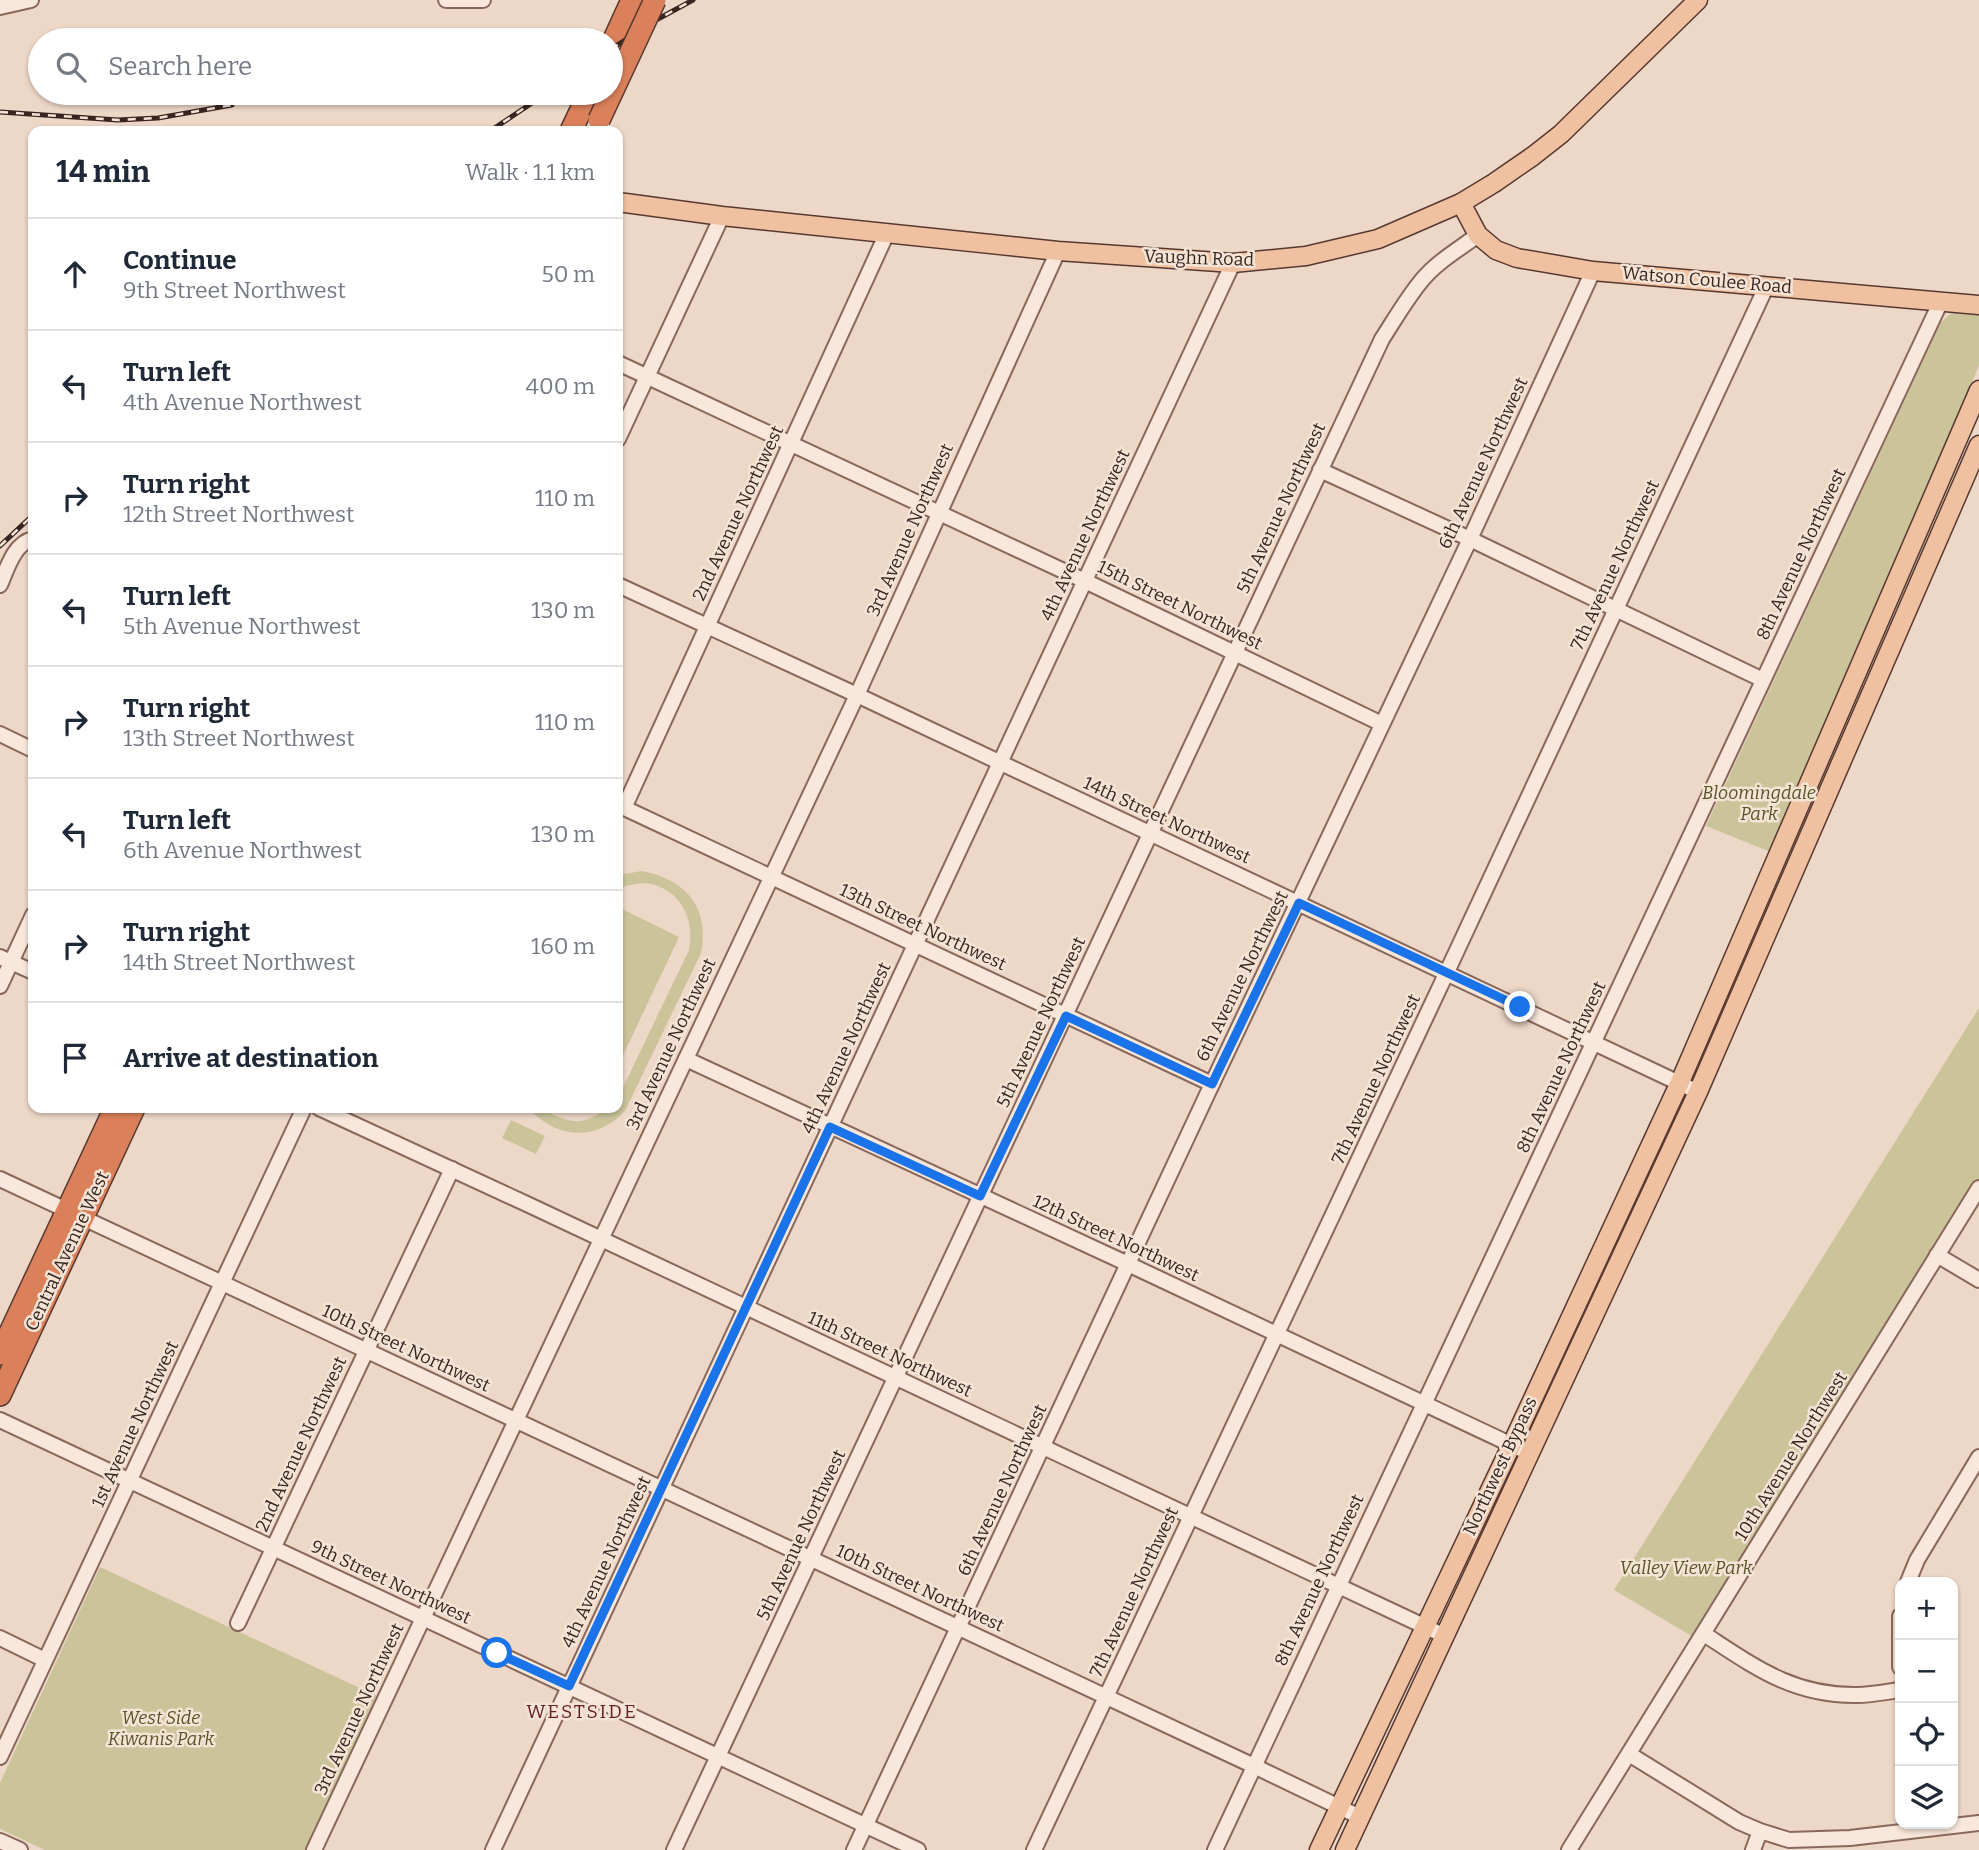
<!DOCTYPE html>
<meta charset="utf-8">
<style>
:root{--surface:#fff;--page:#f6f6f7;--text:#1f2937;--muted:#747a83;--line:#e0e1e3}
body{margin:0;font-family:Bitter,serif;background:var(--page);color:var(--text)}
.controls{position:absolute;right:21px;bottom:21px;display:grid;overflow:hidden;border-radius:14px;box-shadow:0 2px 5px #0004}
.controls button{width:63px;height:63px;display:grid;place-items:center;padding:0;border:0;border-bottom:2px solid var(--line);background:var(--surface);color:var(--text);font:35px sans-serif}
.stop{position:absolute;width:21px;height:21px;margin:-16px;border:5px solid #1a73e8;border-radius:50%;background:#fff}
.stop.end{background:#1a73e8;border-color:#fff;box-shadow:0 2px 7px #0008}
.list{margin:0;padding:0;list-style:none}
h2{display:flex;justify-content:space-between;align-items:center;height:91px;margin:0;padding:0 28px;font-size:30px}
h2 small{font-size:23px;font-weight:400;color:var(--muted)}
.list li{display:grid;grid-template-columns:46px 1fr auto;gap:21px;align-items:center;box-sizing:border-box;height:112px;padding:0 28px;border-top:2px solid var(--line)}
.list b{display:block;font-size:26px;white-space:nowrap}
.list p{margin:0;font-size:23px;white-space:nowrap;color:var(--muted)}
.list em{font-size:23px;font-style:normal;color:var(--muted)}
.icon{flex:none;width:38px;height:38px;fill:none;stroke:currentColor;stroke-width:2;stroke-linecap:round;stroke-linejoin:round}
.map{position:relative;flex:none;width:1979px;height:1850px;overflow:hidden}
.search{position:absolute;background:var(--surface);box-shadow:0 2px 5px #0004;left:28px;top:28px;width:595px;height:77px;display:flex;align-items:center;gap:18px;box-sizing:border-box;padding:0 24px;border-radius:38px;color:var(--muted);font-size:26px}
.panel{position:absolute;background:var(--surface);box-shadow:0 2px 5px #0004;left:28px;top:126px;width:595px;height:987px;border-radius:14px}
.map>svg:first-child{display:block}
</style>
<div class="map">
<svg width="1979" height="1850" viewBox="0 0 1979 1850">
<rect width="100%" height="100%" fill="#edd7c7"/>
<g fill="#cbc49b">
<polygon points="1954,311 1979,314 1979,365 1778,855 1706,826 1941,322"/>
<path d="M642 871C686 880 710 907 701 953L625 1111C595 1143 556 1138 528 1108 548 1108 557 1120 576 1121 592 1122 602 1108 618 1108V1098L689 950C695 921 682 891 651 884 640 882 628 885 618 889V875Z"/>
<polygon points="618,907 679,937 618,1066"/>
<polygon points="1979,1008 1979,1188 1700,1641 1614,1590"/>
<polygon points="511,1120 545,1136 536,1154 502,1138"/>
<polygon points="100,1567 379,1697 307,1850 45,1850 0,1829 0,1783"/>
</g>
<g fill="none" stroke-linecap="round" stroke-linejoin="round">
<g stroke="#89685c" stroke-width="18">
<g id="minor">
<polyline points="446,0 483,0"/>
<polyline points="0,7 31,0"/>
<polyline points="618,363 1085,581 1382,724"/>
<polyline points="618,439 722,216"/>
<polyline points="1320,470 1470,539 1763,680"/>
<path d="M0 585C7 569 14 543 33 539"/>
<polyline points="618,585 857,695 1698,1092"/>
<polyline points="0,734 33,750"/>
<polyline points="618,805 1212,1084"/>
<polyline points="624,808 887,233"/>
<polyline points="0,957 33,972"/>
<polyline points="0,986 33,915"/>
<polyline points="686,1059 1128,1264 1529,1453"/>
<polyline points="319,1108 529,1205 1445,1636"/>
<polyline points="0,1179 1254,1766 1360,1817"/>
<polyline points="1937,1255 1979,1280"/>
<polyline points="0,1420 918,1850"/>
<polyline points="1908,1582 1917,1560 1979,1457"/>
<polyline points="1900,1616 1900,1667"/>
<polyline points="238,1623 452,1169"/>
<path d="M1704 1634C1755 1667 1793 1696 1857 1695 1871 1695 1886 1692 1900 1690"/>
<polyline points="0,1638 45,1660"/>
<polyline points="1629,1754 1739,1822 1760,1831 1789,1840 1850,1838 1979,1823"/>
<polyline points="0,1757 304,1108"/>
<polyline points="0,1841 20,1850"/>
<polyline points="314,1850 857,695 1058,251"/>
<polyline points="493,1850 1233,263"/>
<path d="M674 1850 1382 339C1395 319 1407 298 1422 280 1437 262 1459 249 1478 235"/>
<polyline points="854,1850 1212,1084 1470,539 1593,271"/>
<polyline points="1034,1850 1446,974 1767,285"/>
<polyline points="1215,1850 1941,301"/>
<polyline points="1569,1850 1979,1188"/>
<polyline points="1753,1850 1760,1831"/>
</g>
</g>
<g stroke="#573830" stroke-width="21">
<g id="major">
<polyline points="618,202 722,216 1058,251 1233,263 1306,256 1378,239 1461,203 1494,183 1533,156 1561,134 1698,0"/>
<polyline points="1461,203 1478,235 1496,250 1517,258 1593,271 1979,305"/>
<polyline points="1319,1850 1511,1446 1680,1082 1979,390"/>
<polyline points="1345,1850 1698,1092 1979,445"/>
</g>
</g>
<g stroke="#573830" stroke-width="24">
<g id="highway">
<polyline points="611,46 632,0"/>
<polyline points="571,131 589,93"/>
<polyline points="0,1354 115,1108"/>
<polyline points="0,1395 134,1108"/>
</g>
</g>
<use href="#minor" stroke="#f8e7da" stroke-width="14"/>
<use href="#major" stroke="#efc1a0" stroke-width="18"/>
<use href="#highway" stroke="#da805a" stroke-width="21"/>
<g stroke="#392520" stroke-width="5">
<g id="rail">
<polyline points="611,49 658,19 693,0"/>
<polyline points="0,112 118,120 158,118 232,105"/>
<polyline points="490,131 547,93"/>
<polyline points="0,546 33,515"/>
</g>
</g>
<use href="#rail" stroke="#f5e4d6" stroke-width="2.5" stroke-dasharray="8" stroke-linecap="butt"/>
<g stroke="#573830" stroke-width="24" stroke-linecap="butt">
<polyline id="highway-bridge" points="599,120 655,0"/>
</g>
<use href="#highway-bridge" stroke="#da805a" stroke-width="21"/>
</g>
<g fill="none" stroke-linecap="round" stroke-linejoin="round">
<polyline stroke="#1a73e8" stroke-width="9" points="497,1653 569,1686 830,1127 980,1196 1066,1016 1212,1084 1299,903 1520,1007"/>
</g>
<g text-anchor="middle" stroke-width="5" stroke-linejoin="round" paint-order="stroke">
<g font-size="18" fill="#392520" stroke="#f5e4d6">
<text transform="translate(1199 258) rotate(2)" y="6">Vaughn Road</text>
<text transform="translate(1707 280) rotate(5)" y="6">Watson Coulee Road</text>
<text transform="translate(1483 463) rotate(-65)" y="6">6th Avenue Northwest</text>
<text transform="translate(1281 508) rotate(-65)" y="6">5th Avenue Northwest</text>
<text transform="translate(738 513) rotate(-65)" y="6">2nd Avenue Northwest</text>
<text transform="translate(910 530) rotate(-66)" y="6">3rd Avenue Northwest</text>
<text transform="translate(1085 535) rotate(-65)" y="6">4th Avenue Northwest</text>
<text transform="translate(1801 554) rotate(-65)" y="6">8th Avenue Northwest</text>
<text transform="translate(1615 565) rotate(-65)" y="6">7th Avenue Northwest</text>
<text transform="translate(1180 605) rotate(26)" y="6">15th Street Northwest</text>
<text transform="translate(1167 820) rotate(25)" y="6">14th Street Northwest</text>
<text transform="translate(923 927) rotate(25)" y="6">13th Street Northwest</text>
<text transform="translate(1242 976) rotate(-64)" y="6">6th Avenue Northwest</text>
<text transform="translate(1041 1022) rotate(-65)" y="6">5th Avenue Northwest</text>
<text transform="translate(671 1044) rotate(-65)" y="6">3rd Avenue Northwest</text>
<text transform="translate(846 1048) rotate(-65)" y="6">4th Avenue Northwest</text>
<text transform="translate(1561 1067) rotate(-65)" y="6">8th Avenue Northwest</text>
<text transform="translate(1376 1079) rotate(-65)" y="6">7th Avenue Northwest</text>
<text transform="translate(1116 1238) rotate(25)" y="6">12th Street Northwest</text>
<text transform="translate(67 1251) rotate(-65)" y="6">Central Avenue West</text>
<text transform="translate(406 1348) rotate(25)" y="6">10th Street Northwest</text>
<text transform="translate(890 1354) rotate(25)" y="6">11th Street Northwest</text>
<text transform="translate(135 1424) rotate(-65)" y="6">1st Avenue Northwest</text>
<text transform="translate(301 1444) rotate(-65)" y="6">2nd Avenue Northwest</text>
<text transform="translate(1791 1456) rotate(-58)" y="6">10th Avenue Northwest</text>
<text transform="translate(1500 1466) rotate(-65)" y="6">Northwest Bypass</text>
<text transform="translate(1002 1490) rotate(-65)" y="6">6th Avenue Northwest</text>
<text transform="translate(801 1535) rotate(-65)" y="6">5th Avenue Northwest</text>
<text transform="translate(606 1562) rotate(-65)" y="6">4th Avenue Northwest</text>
<text transform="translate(1319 1580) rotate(-65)" y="6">8th Avenue Northwest</text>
<text transform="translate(391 1582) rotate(25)" y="6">9th Street Northwest</text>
<text transform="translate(920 1588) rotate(25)" y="6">10th Street Northwest</text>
<text transform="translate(1134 1592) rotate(-65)" y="6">7th Avenue Northwest</text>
<text transform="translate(359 1709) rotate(-65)" y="6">3rd Avenue Northwest</text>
</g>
<g font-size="18" font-style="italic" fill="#555427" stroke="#f5e4d6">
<text x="1759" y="799">Bloomingdale<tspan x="1759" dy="21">Park</tspan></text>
<text x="1686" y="1574">Valley View Park</text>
<text x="161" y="1724">West Side<tspan x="161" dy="21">Kiwanis Park</tspan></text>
</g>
<g font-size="19" letter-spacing="2" fill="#652024" stroke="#f5e4d6">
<text x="582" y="1718">WESTSIDE</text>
</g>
</g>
</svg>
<div class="controls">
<button>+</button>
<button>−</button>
<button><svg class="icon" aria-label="locate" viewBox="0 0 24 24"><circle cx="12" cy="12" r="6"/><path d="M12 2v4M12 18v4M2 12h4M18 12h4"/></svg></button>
<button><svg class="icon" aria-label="layers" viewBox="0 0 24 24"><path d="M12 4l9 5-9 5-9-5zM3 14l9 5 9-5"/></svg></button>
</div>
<div class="stop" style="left:497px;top:1653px"></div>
<div class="stop end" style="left:1520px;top:1007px"></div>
<div class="search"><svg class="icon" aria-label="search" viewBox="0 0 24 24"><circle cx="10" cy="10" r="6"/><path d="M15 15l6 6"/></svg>Search here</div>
<section class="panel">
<h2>14 min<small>Walk · 1.1 km</small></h2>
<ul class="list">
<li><svg class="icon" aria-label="ahead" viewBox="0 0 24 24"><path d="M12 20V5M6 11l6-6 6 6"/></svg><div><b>Continue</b><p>9th Street Northwest</p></div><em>50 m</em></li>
<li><svg class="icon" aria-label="left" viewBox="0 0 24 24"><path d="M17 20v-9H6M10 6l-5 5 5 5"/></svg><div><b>Turn left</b><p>4th Avenue Northwest</p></div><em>400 m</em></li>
<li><svg class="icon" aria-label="right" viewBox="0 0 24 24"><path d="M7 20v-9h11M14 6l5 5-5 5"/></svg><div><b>Turn right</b><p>12th Street Northwest</p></div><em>110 m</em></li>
<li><svg class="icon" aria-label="left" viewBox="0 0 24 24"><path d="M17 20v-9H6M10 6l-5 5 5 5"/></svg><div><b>Turn left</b><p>5th Avenue Northwest</p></div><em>130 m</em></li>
<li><svg class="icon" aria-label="right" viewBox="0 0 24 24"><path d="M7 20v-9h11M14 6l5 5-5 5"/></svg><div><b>Turn right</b><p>13th Street Northwest</p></div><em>110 m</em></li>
<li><svg class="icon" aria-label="left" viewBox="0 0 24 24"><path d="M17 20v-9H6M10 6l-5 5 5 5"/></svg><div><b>Turn left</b><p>6th Avenue Northwest</p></div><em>130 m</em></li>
<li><svg class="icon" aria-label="right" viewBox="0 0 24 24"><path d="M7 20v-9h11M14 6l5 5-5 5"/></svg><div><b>Turn right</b><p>14th Street Northwest</p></div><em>160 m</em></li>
<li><svg class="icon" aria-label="arrive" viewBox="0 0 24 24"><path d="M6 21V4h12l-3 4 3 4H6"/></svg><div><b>Arrive at destination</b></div></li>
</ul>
</section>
</div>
